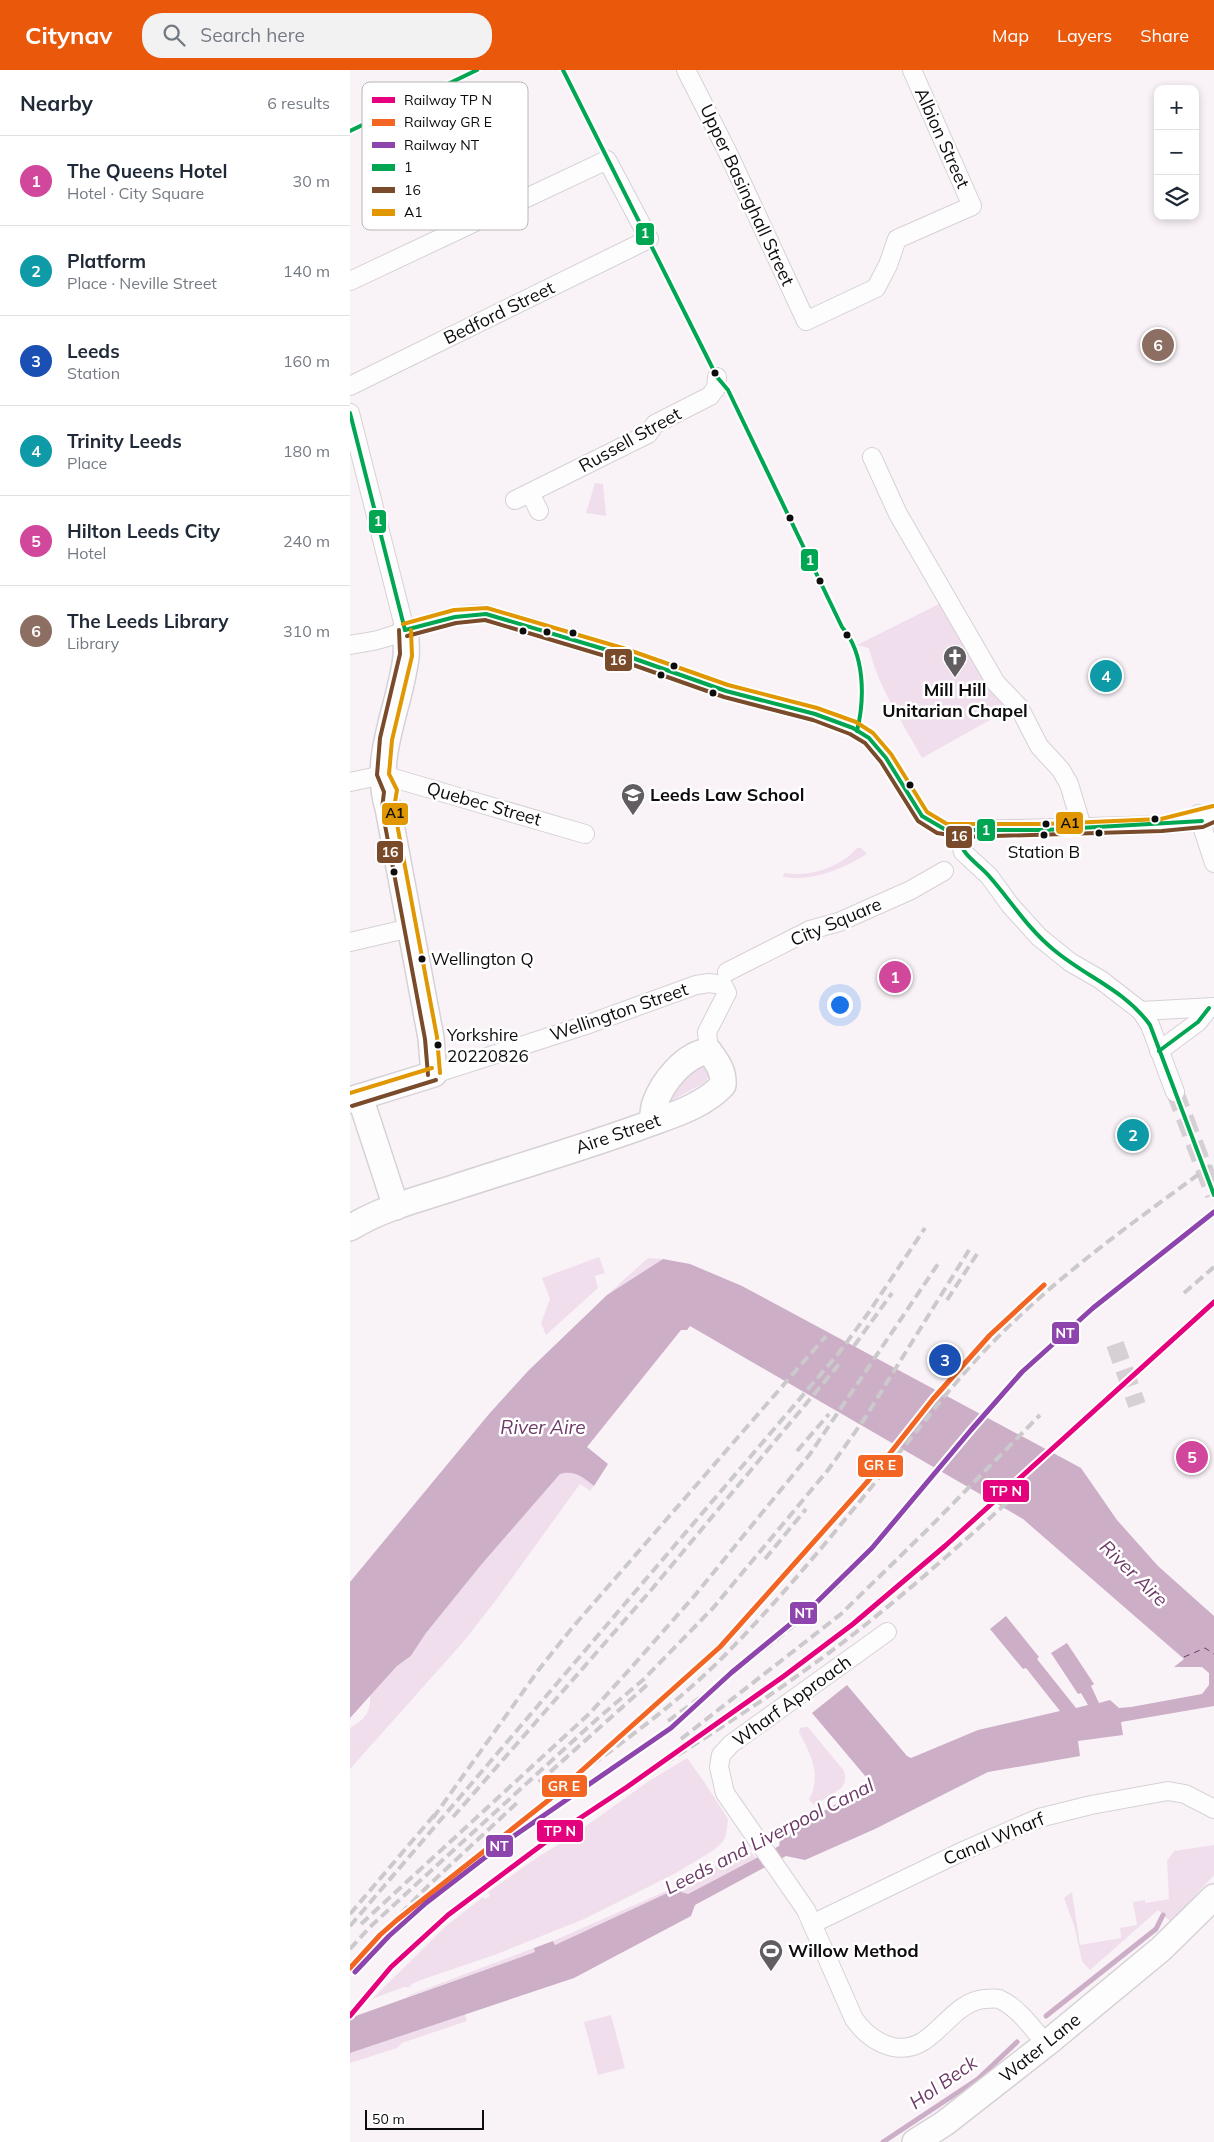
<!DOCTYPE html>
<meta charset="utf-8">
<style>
:root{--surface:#fff;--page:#f2f2f3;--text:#1f2937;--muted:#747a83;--line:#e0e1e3;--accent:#ea580c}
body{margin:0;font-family:Mulish,sans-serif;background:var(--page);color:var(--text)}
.controls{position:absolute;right:15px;top:15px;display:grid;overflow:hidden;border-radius:10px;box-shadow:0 2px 8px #0003}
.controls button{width:45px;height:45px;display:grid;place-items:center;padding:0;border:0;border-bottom:1px solid var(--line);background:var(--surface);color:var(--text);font:25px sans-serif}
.scale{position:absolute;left:15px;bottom:12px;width:119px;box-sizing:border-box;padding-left:5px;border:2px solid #0f0c0e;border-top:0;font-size:14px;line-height:18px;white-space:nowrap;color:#0f0c0e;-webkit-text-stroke:4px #fff;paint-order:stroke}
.you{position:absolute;left:489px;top:934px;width:18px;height:18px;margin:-12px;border:4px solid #fff;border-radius:50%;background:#1a73e8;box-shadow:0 0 0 8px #1a73e833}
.badge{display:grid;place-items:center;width:32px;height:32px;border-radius:50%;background:var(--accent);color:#fff;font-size:16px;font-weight:700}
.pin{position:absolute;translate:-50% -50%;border:2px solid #fff;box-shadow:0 1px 5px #0006}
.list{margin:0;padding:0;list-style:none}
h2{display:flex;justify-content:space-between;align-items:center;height:65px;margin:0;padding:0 20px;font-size:21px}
h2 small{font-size:16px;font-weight:400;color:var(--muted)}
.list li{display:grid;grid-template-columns:32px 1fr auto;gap:15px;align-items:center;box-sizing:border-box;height:90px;padding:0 20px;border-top:1px solid var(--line)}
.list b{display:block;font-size:19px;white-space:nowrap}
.list p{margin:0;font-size:16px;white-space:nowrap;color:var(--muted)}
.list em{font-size:16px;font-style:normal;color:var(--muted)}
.icon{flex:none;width:28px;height:28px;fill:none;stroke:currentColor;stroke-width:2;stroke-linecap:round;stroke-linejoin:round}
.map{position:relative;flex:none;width:864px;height:2072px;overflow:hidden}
header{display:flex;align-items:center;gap:30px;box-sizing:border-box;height:70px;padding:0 25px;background:var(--accent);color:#fff}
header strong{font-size:24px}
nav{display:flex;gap:28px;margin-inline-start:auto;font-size:18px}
.search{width:350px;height:45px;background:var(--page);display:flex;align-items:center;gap:12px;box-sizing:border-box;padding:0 18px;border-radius:20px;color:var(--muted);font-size:19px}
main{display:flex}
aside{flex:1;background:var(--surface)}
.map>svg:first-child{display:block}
</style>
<header>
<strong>Citynav</strong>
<div class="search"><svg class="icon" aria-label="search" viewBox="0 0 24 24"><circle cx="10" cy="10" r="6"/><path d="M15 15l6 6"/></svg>Search here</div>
<nav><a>Map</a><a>Layers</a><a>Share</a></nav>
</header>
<main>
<aside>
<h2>Nearby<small>6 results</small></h2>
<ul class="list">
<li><span class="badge" style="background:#d1479c">1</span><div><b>The Queens Hotel</b><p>Hotel · City Square</p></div><em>30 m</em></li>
<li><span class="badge" style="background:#0f9aa8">2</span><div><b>Platform</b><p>Place · Neville Street</p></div><em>140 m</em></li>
<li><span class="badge" style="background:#1a4fb4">3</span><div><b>Leeds</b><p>Station</p></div><em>160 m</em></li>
<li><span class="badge" style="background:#0f9aa8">4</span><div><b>Trinity Leeds</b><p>Place</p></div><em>180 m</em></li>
<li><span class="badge" style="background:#d1479c">5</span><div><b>Hilton Leeds City</b><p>Hotel</p></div><em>240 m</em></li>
<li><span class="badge" style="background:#8d6e63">6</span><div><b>The Leeds Library</b><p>Library</p></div><em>310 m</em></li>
</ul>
</aside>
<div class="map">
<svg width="864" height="2072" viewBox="0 0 864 2072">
<rect width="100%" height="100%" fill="#f9f3f8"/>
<g fill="#f0deed">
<polygon points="245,413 253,414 256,446 236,443"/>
<path d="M597 530 665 636 572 688C553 653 528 617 519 578L507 575Z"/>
<path d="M507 778H511L517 784C492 799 463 812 433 807L434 803C460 808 492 796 507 778Z"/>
<polygon points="353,993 361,1003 356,1011 352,1014 315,1034 332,1010"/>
<polygon points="249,1187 255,1203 245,1206 248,1218 196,1265 191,1253 200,1229 192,1208"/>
<polygon points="298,1188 313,1189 257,1225"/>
<path d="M219 1401 230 1405 244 1416 240 1421 230 1414 146 1530 114 1571 0 1699V1658C14 1649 21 1644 20 1626L47 1596 62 1586 76 1563 131 1495 210 1404Z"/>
<path d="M454 1657H458L494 1701C496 1708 496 1713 490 1719L464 1735 459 1730C472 1705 461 1685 449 1662L450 1658Z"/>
<polygon points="337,1688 355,1713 378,1749 376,1765 372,1773 361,1782 324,1804 234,1849 147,1884 71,1910 62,1914 60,1917 54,1917 22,1929 96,1856 133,1827 135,1829 140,1826 138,1822 191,1785 219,1768 299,1711"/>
<polygon points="864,1775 864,1805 821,1852 808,1840 740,1900 732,1891 724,1855 714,1828 722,1822 730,1875 771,1868 770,1858 787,1855 783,1832 795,1830 795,1833 819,1829 817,1791 824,1781"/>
<polygon points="387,1778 399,1780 406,1788 338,1824 240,1859 205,1875 203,1871 330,1815 362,1799"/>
<polygon points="184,1878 186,1882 57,1927 57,1926"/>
<polygon points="115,1944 117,1951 52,1973 47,1978 0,1993 0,1983"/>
<polygon points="261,1945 275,1998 248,2005 234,1952"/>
</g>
<path fill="#ccaec7" d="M313 1189 340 1194 392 1216 731 1398 767 1450 808 1496 864 1546V1636L771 1652 773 1665 728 1671 730 1686 638 1702 525 1759 455 1790 436 1786 345 1835 341 1846 224 1908 0 1983V1948L185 1882 184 1878 203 1871 205 1875 324 1820 338 1824 429 1776 431 1765 513 1719 517 1714 516 1707 462 1643 497 1615 557 1686 561 1688 628 1660 710 1641 676 1598 673 1599 640 1559 656 1546 689 1587 687 1589 726 1638 738 1635 731 1623 728 1624 701 1583 717 1573 744 1614 741 1616 749 1633 760 1630 769 1638 781 1637 852 1624 859 1615V1603L852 1597H824L834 1589 673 1449 340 1256 337 1260H331L237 1377 258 1394 244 1416C232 1407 225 1400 210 1404L131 1495 76 1563 61 1586 47 1596 0 1648V1512L139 1344 178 1301 257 1225Z"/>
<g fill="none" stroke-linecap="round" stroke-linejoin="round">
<g stroke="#ccaec7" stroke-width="5">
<polyline points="696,1946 806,1859 813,1845"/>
<polyline points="533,2072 628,2009 667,1972"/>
</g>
<polyline stroke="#6c3966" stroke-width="1" stroke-dasharray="6 5" stroke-linecap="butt" points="834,1587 855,1578 864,1584"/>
<g stroke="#d6d0d5" stroke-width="18" stroke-dasharray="18 9" stroke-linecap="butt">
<polyline points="825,1022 864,1125"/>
<polyline points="765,1274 787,1335"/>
</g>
<g stroke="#d6d1d5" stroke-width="20">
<g id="street">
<polyline points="336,0 378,83 456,251 526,218 538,195 547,169 622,136 562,0"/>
<polyline points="0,211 257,90 299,169 0,316"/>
<polyline points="0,343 55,560"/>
<polyline points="522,387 548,444 646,613 669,637 689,676 711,700 719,714 732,757"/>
<polyline points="180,423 189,441"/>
<polyline points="165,430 298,364 305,354 360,326 366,318 367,307"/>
<path d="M0 575C10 573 21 572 31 569 66 559 98 543 136 544L274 585 376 621"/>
<polyline points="0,712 33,705 235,764"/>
<polyline points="848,744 864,793"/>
<polyline points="864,745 852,751 812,755 624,760 612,761 609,768 613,782 639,806 660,835 689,867 720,892 751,910 791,941 864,937"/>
<polyline points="0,872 60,858"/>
<polyline points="377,902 460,860 489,852 561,820 594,801"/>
<polyline points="791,941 800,955 825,1022"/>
<polyline points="809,981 848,952 859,938"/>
<polyline points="84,1004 233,956 346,915 359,913 373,915 377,923 357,962 359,981"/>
<path d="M537 1562 381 1674 371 1685 369 1697 375 1723 456 1840 504 1949C514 1963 526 1973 543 1977 584 1985 597 1933 634 1929 639 1929 645 1928 649 1929 668 1937 683 1959 696 1974"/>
<polyline points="462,1854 611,1782 689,1748 741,1735 818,1721 835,1724 864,1739"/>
</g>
</g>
<g stroke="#d6d1d5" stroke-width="28">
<g id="secondary">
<polyline points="10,1027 46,1137"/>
<path d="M0 1030 84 1004 81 968 38 738C22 687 50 638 56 587 57 578 56 569 55 560"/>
<path d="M0 1158C32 1138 70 1129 106 1117 167 1097 229 1079 290 1057 319 1046 351 1038 373 1015 374 1001 367 992 359 981 335 984 313 1011 305 1033 303 1039 303 1046 302 1052"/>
<polyline points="565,2072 595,2053 696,1974 811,1879 864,1827"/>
</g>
</g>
<use href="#street" stroke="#fefdfe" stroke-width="18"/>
<use href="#secondary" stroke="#fefdfe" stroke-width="25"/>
<g stroke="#cbc9cb" stroke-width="4" stroke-dasharray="10 5" stroke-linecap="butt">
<polyline points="834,1223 864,1197"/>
<polyline points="597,1230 627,1184"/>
<polyline points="504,1276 542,1223"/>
<polyline points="447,1381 479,1344"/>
<polyline points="415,1489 456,1439"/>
<path d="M318 1651C388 1600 459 1549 518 1485 572 1426 617 1361 673 1304 732 1245 798 1196 864 1145"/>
<polyline points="331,1669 491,1544 576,1461 690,1345"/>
<polyline points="189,1712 297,1615"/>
<path d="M218 1712C273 1672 328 1633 376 1584 436 1523 490 1456 544 1389 576 1350 607 1308 643 1272 709 1204 788 1149 864 1093"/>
<path d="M277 1717C339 1678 402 1639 461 1596 535 1543 603 1481 671 1420"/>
<polyline points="103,1747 302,1519 490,1293"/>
<polyline points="83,1748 190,1598 222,1558 476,1266"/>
<polyline points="0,1844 86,1743"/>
<polyline points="11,1854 240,1643 280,1599 346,1524 460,1384 590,1191"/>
<polyline points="0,1856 488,1284 519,1242 575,1158"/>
<polyline points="30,1865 78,1816 169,1731"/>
<polyline points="0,1879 20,1857 72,1809 246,1650 294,1609 363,1538 478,1400 513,1351 619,1180"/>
</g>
<g stroke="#fff" stroke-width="8">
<g id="bus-1">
<path d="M213 0 367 307 378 320 492 557C515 584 515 628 507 661"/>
<polyline points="0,61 127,0"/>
<polyline points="0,343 55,560"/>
<polyline points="55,560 105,547 136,544 274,585 376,621 465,644 503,658 519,668 536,688 572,746 596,760 695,760 852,751"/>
<path d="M612 761 609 768C612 786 628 793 639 806 661 831 678 859 704 880 736 907 775 920 800 955L864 1125"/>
<polyline points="809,981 848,952 859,938"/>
</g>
</g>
<g stroke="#fff" stroke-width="8">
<g id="bus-2">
<polyline points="49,560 50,584 30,668 27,705 34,722 32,739 75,969 78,1005"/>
<polyline points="57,566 106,553 135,550 272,591 374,627 463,650 500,664 515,673 531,692 568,751 587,763 612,767 812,761 853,757 864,752"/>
<polyline points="2,1036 86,1010"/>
</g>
</g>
<g stroke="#fff" stroke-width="8">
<g id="bus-3">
<polyline points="53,554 104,540 137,538 276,579 378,615 467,638 506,652 523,663 541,684 577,742 597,754 695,754 811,749 863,736"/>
<polyline points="61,560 62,586 42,670 39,704 47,720 44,738 87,967 90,1003"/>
<polyline points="0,1023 82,998"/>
</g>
</g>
<use href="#bus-1" stroke="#00a651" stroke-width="4"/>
<use href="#bus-2" stroke="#7a4b2a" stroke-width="4"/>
<use href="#bus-3" stroke="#e09701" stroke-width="4"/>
<g stroke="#fff" stroke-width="9">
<polyline id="rail-1" points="0,1946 41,1897 98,1845 209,1762 277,1717 434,1606 503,1554 595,1476 864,1232"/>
</g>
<g stroke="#fff" stroke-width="9">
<polyline id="rail-2" points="0,1898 30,1865 47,1850 200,1729 370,1577 518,1411 583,1329 640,1265 694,1215"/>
</g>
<g stroke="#fff" stroke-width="9">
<polyline id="rail-3" points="5,1902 39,1866 76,1833 155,1772 321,1658 381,1603 466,1533 522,1478 621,1360 672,1302 743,1238 864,1142"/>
</g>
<use href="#rail-1" stroke="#e5007d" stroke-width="5"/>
<use href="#rail-2" stroke="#f26522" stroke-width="5"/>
<use href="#rail-3" stroke="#8e44ad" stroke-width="5"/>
</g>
<defs>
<g id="church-pin" transform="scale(1.25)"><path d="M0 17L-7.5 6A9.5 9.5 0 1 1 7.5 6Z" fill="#615d60" stroke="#fff"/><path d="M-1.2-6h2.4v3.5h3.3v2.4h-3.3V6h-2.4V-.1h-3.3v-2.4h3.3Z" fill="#fff"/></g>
<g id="university-pin" transform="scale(1.25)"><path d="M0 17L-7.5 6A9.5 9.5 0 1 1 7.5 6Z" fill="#615d60" stroke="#fff"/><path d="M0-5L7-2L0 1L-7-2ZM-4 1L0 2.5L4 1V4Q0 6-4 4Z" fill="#fff"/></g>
<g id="stadium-pin" transform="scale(1.25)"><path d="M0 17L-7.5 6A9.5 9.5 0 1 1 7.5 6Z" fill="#615d60" stroke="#fff"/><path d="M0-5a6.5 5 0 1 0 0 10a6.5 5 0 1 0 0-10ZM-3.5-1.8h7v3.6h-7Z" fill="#fff"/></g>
</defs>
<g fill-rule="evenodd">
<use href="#church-pin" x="605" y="587"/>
<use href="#university-pin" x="283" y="725"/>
<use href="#stadium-pin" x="421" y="1881"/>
</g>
<g fill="#0f0c0e" stroke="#fff" stroke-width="2">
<circle cx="365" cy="303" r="4.5"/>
<circle cx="440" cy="448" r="4.5"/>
<circle cx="470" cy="511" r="4.5"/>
<circle cx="173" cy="561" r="4.5"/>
<circle cx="197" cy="562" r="4.5"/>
<circle cx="223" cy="563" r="4.5"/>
<circle cx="497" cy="565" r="4.5"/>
<circle cx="324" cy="596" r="4.5"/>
<circle cx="311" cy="605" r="4.5"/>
<circle cx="363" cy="623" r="4.5"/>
<circle cx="560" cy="715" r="4.5"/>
<circle cx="805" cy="749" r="4.5"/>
<circle cx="696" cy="754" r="4.5"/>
<circle cx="749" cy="763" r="4.5"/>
<circle cx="694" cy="765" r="4.5"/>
<circle cx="44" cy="802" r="4.5"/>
<circle cx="72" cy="889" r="4.5"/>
<circle cx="88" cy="975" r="4.5"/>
</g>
<g text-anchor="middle" stroke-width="5" stroke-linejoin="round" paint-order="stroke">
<g font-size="17" fill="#0f0c0e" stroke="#fff" text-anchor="start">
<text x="694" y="788" text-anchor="middle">Station B</text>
<text x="81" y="895">Wellington Q</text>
<text x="97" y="971">Yorkshire<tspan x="97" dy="21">20220826</tspan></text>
</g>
<g font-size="18" fill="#0f0c0e" stroke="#fff">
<text transform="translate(592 68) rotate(66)" y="6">Albion Street</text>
<text transform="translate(397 125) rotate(65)" y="6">Upper Basinghall Street</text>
<text transform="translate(149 243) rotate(-26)" y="6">Bedford Street</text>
<text transform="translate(280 370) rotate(-29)" y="6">Russell Street</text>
<text transform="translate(134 734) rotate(16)" y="6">Quebec Street</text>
<text transform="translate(486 852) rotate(-23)" y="6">City Square</text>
<text transform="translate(269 942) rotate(-19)" y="6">Wellington Street</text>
<text transform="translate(268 1064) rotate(-19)" y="6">Aire Street</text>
<text transform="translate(442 1631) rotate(-36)" y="6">Wharf Approach</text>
<text transform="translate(644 1769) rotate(-23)" y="6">Canal Wharf</text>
<text transform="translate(690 1978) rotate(-39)" y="6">Water Lane</text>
</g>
<g font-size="18" font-weight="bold" fill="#0f0c0e" stroke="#fff" text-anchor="start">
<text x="605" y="626" text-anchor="middle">Mill Hill<tspan x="605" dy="21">Unitarian Chapel</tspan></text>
<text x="300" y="731">Leeds Law School</text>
<text x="438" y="1887">Willow Method</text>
</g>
<g font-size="19" font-style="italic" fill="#6c3966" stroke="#fff">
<text x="193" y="1364">River Aire</text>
<text transform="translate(784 1503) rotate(44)" y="7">River Aire</text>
<text transform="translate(419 1766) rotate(-27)" y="7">Leeds and Liverpool Canal</text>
<text transform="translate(593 2012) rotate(-35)" y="7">Hol Beck</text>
</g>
</g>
<rect x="12" y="12" width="166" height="148" rx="8" fill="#fff" stroke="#b7b6b7" stroke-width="1"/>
<rect x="22" y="27" width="23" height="6" fill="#e5007d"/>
<rect x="22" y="49" width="23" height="7" fill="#f26522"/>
<rect x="22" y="72" width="23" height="6" fill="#8e44ad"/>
<rect x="22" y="94" width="23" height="7" fill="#00a651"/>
<rect x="22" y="117" width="23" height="6" fill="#7a4b2a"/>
<rect x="22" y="139" width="23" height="7" fill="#e09701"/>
<g font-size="14" fill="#0f0c0e">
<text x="54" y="35">Railway TP N</text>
<text x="54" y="57">Railway GR E</text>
<text x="54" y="80">Railway NT</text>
<text x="54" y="102">1</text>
<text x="54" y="125">16</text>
<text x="54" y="147">A1</text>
</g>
<g stroke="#fff" stroke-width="2">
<rect x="285" y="152" width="20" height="24" rx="5" fill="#00a651"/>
<rect x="18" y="439" width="19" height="25" rx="5" fill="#00a651"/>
<rect x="450" y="478" width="19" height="24" rx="5" fill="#00a651"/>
<rect x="254" y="578" width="29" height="24" rx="5" fill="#7a4b2a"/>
<rect x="31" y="732" width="28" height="24" rx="5" fill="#e09701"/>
<rect x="705" y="741" width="29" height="24" rx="5" fill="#e09701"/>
<rect x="626" y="748" width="20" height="24" rx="5" fill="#00a651"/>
<rect x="595" y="755" width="28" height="24" rx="5" fill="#7a4b2a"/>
<rect x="26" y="770" width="28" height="24" rx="5" fill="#7a4b2a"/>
<rect x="701" y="1251" width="29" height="24" rx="5" fill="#8e44ad"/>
<rect x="507" y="1384" width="47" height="24" rx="5" fill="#f26522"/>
<rect x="632" y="1409" width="48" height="24" rx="5" fill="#e5007d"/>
<rect x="439" y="1531" width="29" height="24" rx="5" fill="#8e44ad"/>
<rect x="191" y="1704" width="47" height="24" rx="5" fill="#f26522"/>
<rect x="186" y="1749" width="48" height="24" rx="5" fill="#e5007d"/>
<rect x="135" y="1764" width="29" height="24" rx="5" fill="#8e44ad"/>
</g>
<g font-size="14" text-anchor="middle" font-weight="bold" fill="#fff">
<text x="295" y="168">1</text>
<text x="28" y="456">1</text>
<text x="460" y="495">1</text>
<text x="268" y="595">16</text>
<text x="636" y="765">1</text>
<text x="609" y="771">16</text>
<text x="40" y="787">16</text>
<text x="715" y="1268">NT</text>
<text x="530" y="1400">GR E</text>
<text x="656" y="1426">TP N</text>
<text x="454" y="1548">NT</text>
<text x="214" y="1721">GR E</text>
<text x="210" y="1766">TP N</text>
<text x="149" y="1781">NT</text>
</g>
<g font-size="14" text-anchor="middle" font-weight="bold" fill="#111">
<text x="45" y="748">A1</text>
<text x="720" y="758">A1</text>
</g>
</svg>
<div class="controls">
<button>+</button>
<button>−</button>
<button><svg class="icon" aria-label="layers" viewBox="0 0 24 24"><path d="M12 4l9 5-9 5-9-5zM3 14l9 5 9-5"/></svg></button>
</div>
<div class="scale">50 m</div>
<div class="you"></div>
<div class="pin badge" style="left:545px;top:907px;background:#d1479c">1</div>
<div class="pin badge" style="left:783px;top:1065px;background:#0f9aa8">2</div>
<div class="pin badge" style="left:595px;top:1290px;background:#1a4fb4">3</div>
<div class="pin badge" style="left:756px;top:606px;background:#0f9aa8">4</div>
<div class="pin badge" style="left:842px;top:1387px;background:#d1479c">5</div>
<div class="pin badge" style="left:808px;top:275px;background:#8d6e63">6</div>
</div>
</main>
